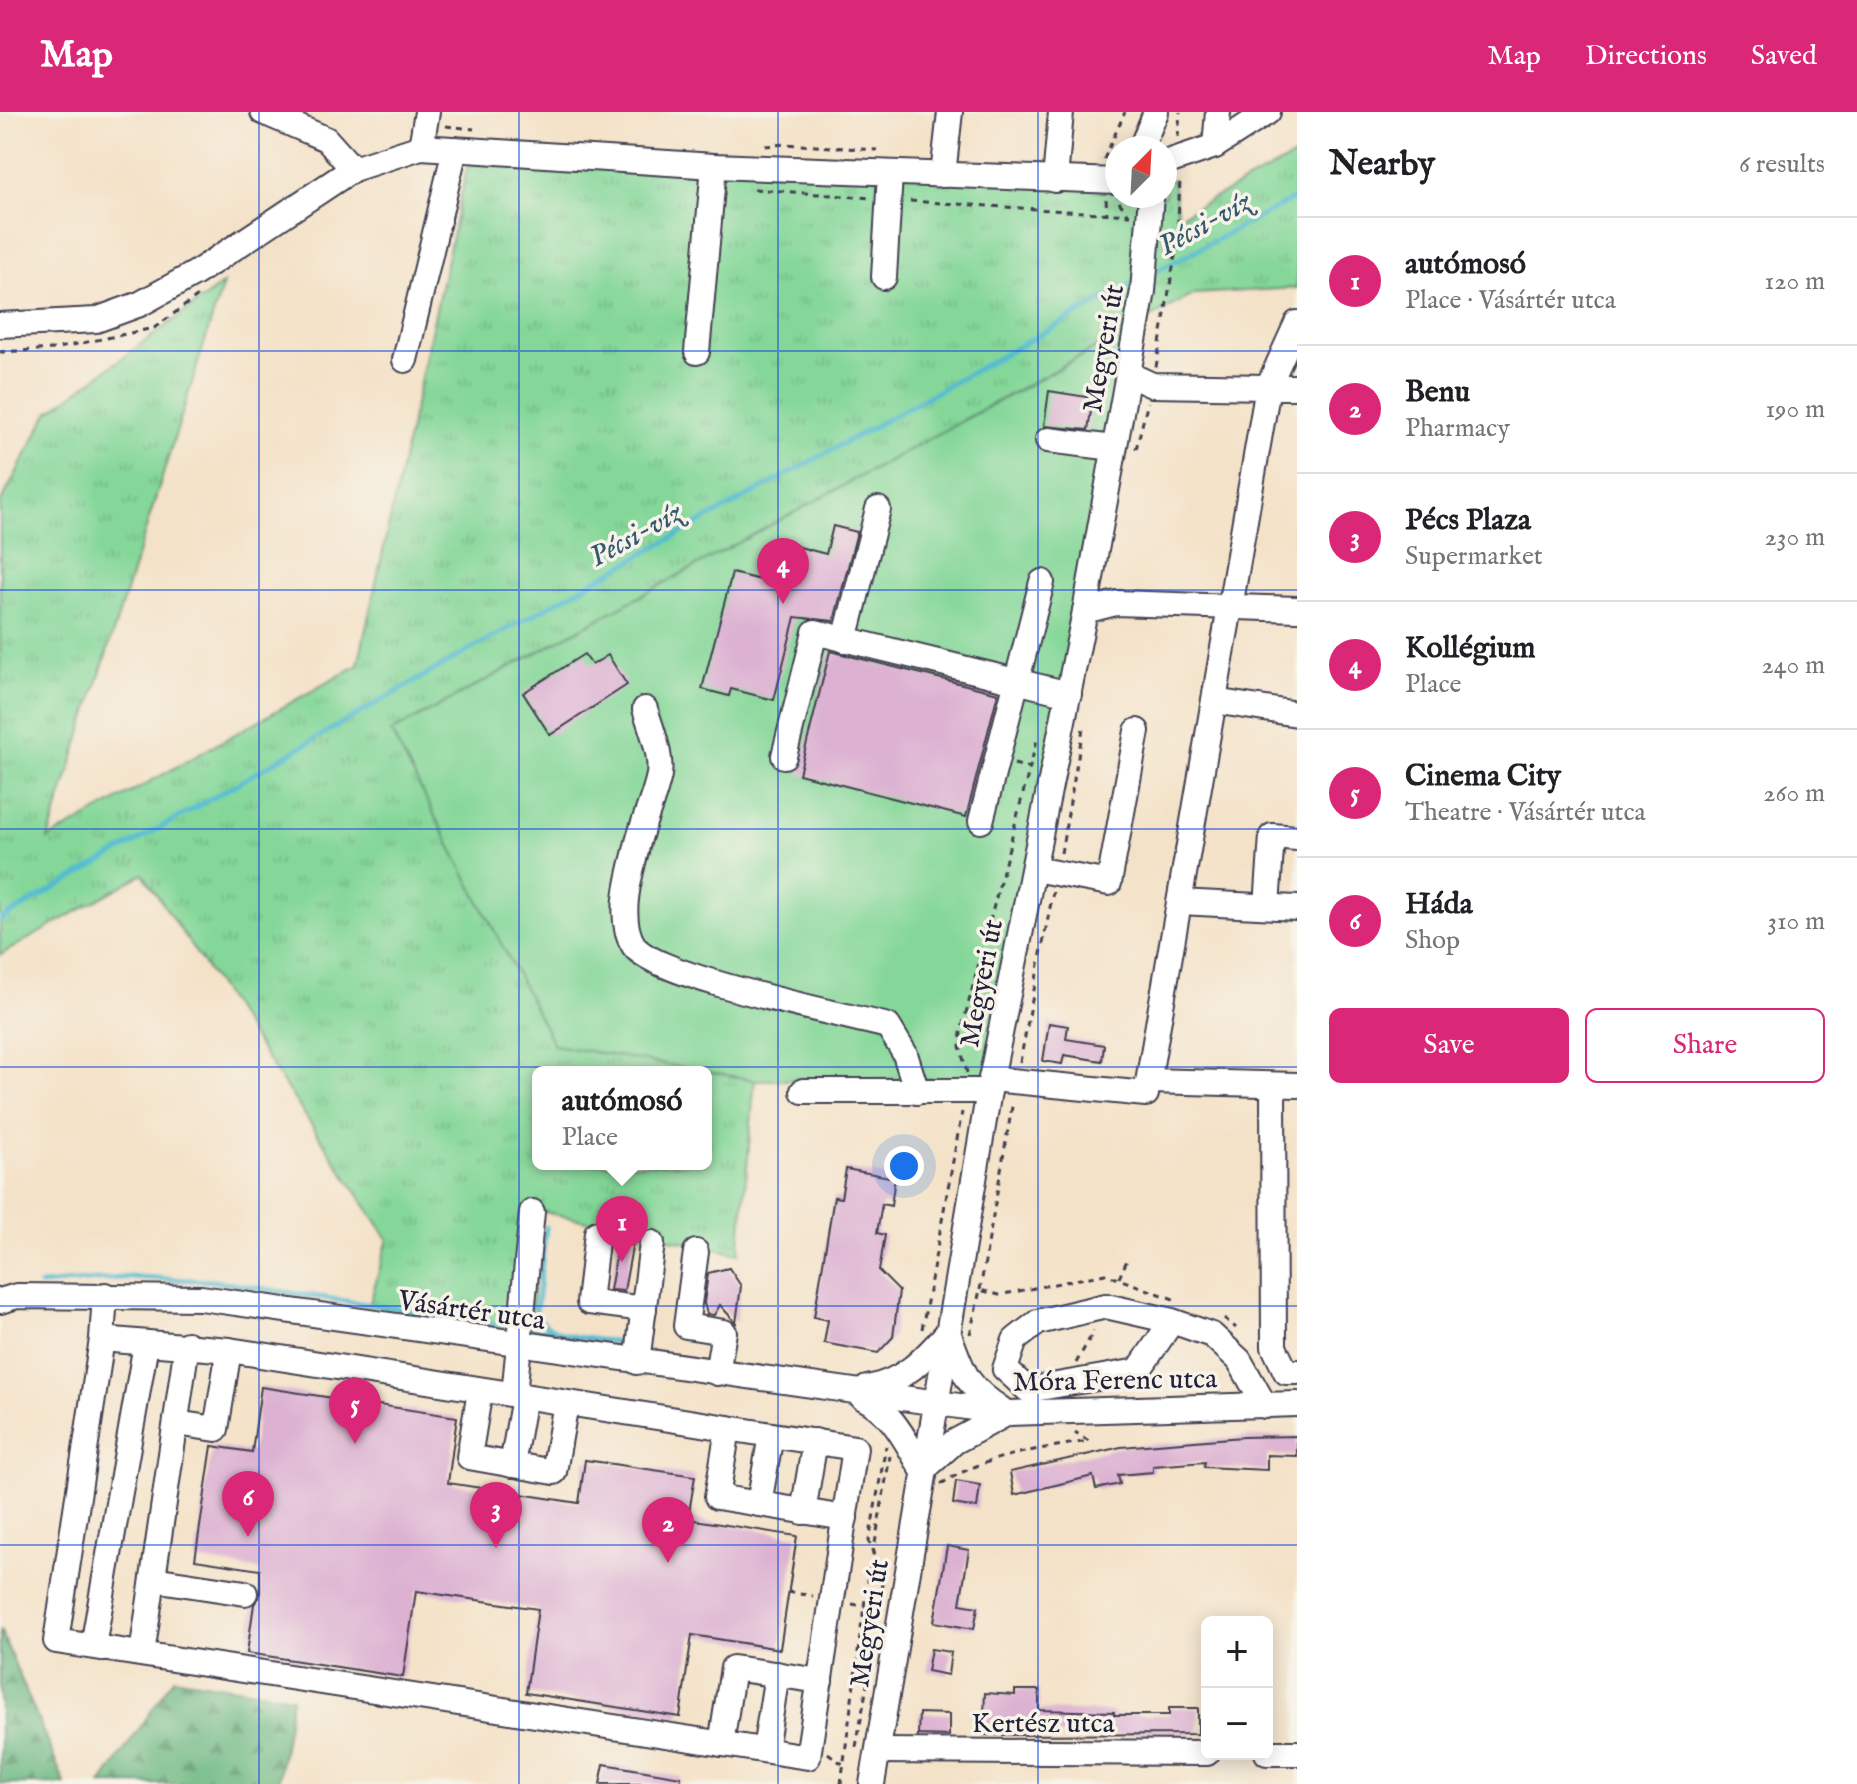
<!DOCTYPE html>
<meta charset="utf-8">
<style>
:root{--surface:#fff;--page:#f6f6f6;--text:#202124;--muted:#757577;--line:#e0e0e0;--accent:#db2777}
body{margin:0;font-family:"IM FELL English",serif;background:var(--page);color:var(--text)}
.controls{position:absolute;right:24px;bottom:24px;display:grid;overflow:hidden;border-radius:12px;box-shadow:0 4px 20px #0003}
.controls button{width:72px;height:72px;display:grid;place-items:center;padding:0;border:0;border-bottom:2px solid var(--line);background:var(--surface);color:var(--text);font:40px sans-serif}
.compass{position:absolute;left:1105px;top:24px;width:72px;height:72px;border-radius:50%;background:var(--surface);box-shadow:0 4px 20px #0003;rotate:24deg}
.you{position:absolute;left:904px;top:1054px;width:28px;height:28px;margin:-20px;border:6px solid #fff;border-radius:50%;background:#1a73e8;box-shadow:0 0 0 12px #1a73e833}
.badge{display:grid;place-items:center;width:52px;height:52px;border-radius:50%;background:var(--accent);color:#fff;font-size:26px;font-weight:700}
.pin{position:absolute;translate:-50% -66px;filter:drop-shadow(0 2px 4px #0008)}
.pin::after{content:'';position:absolute;top:42px;width:28px;height:24px;background:inherit;clip-path:polygon(0 0,100% 0,50% 100%)}
.popup{position:absolute;left:532px;top:954px;width:180px;height:104px;box-sizing:border-box;display:grid;place-content:center;border-radius:12px;background:var(--surface);filter:drop-shadow(0 2px 6px #0005);font-size:26px;white-space:nowrap;color:var(--muted)}
.popup b{font-size:30px;color:var(--text)}
.popup::after{content:'';position:absolute;left:50%;top:100%;margin-left:-16px;border:16px solid transparent;border-top-color:var(--surface)}
.list{margin:0;padding:0;list-style:none}
h2{display:flex;justify-content:space-between;align-items:center;height:104px;margin:0;padding:0 32px;font-size:34px}
h2 small{font-size:26px;font-weight:400;color:var(--muted)}
.list li{display:grid;grid-template-columns:52px 1fr auto;gap:24px;align-items:center;box-sizing:border-box;height:128px;padding:0 32px;border-top:2px solid var(--line)}
.list b{display:block;font-size:30px;white-space:nowrap}
.list p{margin:0;font-size:26px;white-space:nowrap;color:var(--muted)}
.list em{font-size:26px;font-style:normal;color:var(--muted)}
.actions{display:flex;gap:16px;padding:24px 32px}
.actions a{flex:1;padding:18px 0;border:2px solid var(--accent);border-radius:12px;text-align:center;font-size:28px;color:var(--accent)}
.actions .main{background:var(--accent);color:#fff}
.map{position:relative;flex:none;width:1297px;height:1672px;overflow:hidden}
header{display:flex;align-items:center;gap:48px;box-sizing:border-box;height:112px;padding:0 40px;background:var(--accent);color:#fff}
header strong{font-size:38px}
nav{display:flex;gap:44px;margin-inline-start:auto;font-size:28px}
main{display:flex}
aside{flex:1;background:var(--surface)}
.map>svg:first-child{display:block}
</style>
<header>
<strong>Map</strong>
<nav><a>Map</a><a>Directions</a><a>Saved</a></nav>
</header>
<main>
<div class="map">
<svg width="1297" height="1672" viewBox="0 0 1297 1672">
<defs>
<pattern id="grass-tufts" width="24" height="20" patternUnits="userSpaceOnUse" patternTransform="scale(2)"><rect width="24" height="20" fill="#84d799"/><path d="M3 7l-1-3M5 7V3M7 7l1-3M15 17l-1-3M17 17v-4M19 17l1-3" fill="none" stroke="#72b885"/></pattern>
<pattern id="forest-firs" width="22" height="20" patternUnits="userSpaceOnUse" patternTransform="scale(2)"><rect width="22" height="20" fill="#6bb881"/><path d="M5 1l3.5 6h-7zM16 11l3.5 6h-7z" fill="#58956b"/></pattern>
</defs>
<rect width="100%" height="100%" fill="#f7f3e8"/>
<filter id="ink" filterUnits="userSpaceOnUse"><feTurbulence type="fractalNoise" baseFrequency=".0125" numOctaves="2"/><feDisplacementMap in="SourceGraphic" scale="16" xChannelSelector="R" yChannelSelector="G"/><feConvolveMatrix kernelMatrix="1 2 1 2 8 2 1 2 1" color-interpolation-filters="sRGB"/></filter>
<filter id="wash" filterUnits="userSpaceOnUse"><feTurbulence type="fractalNoise" baseFrequency=".006" numOctaves="4" result="noise"/><feDisplacementMap in="SourceGraphic" scale="32" xChannelSelector="R" yChannelSelector="G"/><feGaussianBlur stdDeviation="1.8" result="paint"/><feColorMatrix in="noise" values="0 0 0 0 0 0 0 0 0 0 0 0 0 0 0 0 0 1.4 0 .05"/><feComposite in="paint" operator="in"/></filter>
<g filter="url(#wash)">
<rect width="100%" height="100%" fill="#f4e2c8"/>
<path fill="url(#grass-tufts)" stroke="#537c6a" stroke-width="2" fill-rule="evenodd" d="M471 38 1117 66V84H1165V68H1173L1178 105 1297 43V176L1194 182 392 620 554 932 755 968 739 1142 540 1099 529 1233 370 1191 388 1127 143 762 0 843V392L48 301 223 172 48 727 358 553ZM538 960H706V1052H538Z"/>
<g fill="url(#forest-firs)" stroke="#466d5e" stroke-width="2">
<polygon points="0,1517 65,1672 0,1672"/>
<polygon points="174,1566 292,1585 278,1672 101,1672"/>
</g>
<polygon fill="#84d799" stroke="#537c6a" stroke-width="2" points="1131,217 991,967 755,968 554,933 391,620"/>
<g fill="none" stroke-linecap="round" stroke-linejoin="round">
<g stroke="#53bbd1" stroke-width="5">
<polyline points="1153,161 1297,85"/>
<polyline points="0,808 466,540 1137,169"/>
<path d="M546 1115 536 1200C549 1230 599 1226 629 1231"/>
<polyline points="40,1173 133,1165 213,1169 503,1213"/>
<polyline points="534,1217 549,1219"/>
</g>
</g>
<g id="blocks">
<g fill="#dcb1d2">
<polygon points="1049,279 1093,286 1088,318 1044,314"/>
<polygon points="833,414 857,420 834,509 795,505 774,588 731,577 729,584 702,577 732,461 773,471 784,431 826,442"/>
<polygon points="830,539 998,581 966,705 799,662"/>
<polygon points="584,542 592,553 608,543 627,573 550,623 523,581"/>
<polygon points="1049,911 1068,914 1066,927 1104,933 1102,949 1064,943 1062,952 1043,949"/>
<polygon points="846,1057 895,1066 891,1094 882,1092 877,1121 885,1123 879,1159 899,1179 893,1225 878,1241 824,1231 828,1208 814,1205 834,1085 841,1086"/>
<polygon points="621,1116 635,1119 624,1179 610,1178"/>
<polygon points="729,1156 741,1174 736,1211 720,1193 714,1203 707,1202 704,1191 708,1161"/>
<polygon points="261,1275 457,1305 448,1371 579,1391 585,1348 695,1364 688,1407 797,1424 780,1537 692,1523 680,1605 526,1581 538,1497 416,1479 403,1565 247,1541 254,1492 260,1484 260,1458 195,1448 212,1334 252,1340"/>
<polygon points="1297,1324 1297,1344 1267,1343 1267,1358 1204,1355 1205,1350 1153,1354 1153,1360 1118,1363 1120,1372 1096,1377 1093,1364 1014,1383 1010,1360 1121,1335 1243,1325"/>
<polygon points="956,1369 980,1373 977,1396 953,1392"/>
<polygon points="947,1434 969,1438 960,1492 978,1495 974,1517 934,1510"/>
<polygon points="931,1537 951,1540 948,1563 927,1559"/>
<polygon points="1015,1578 1039,1578 1039,1598 1114,1600 1114,1603 1169,1603 1169,1596 1198,1596 1198,1622 983,1623 985,1581 1015,1583"/>
<polygon points="919,1601 949,1602 949,1624 918,1623"/>
<polygon points="604,1652 681,1665 680,1672 600,1672"/>
</g>
</g>
</g>
<g filter="url(#ink)">
<use href="#blocks" fill-opacity="0" stroke="#423f50" stroke-width="2"/>
<g fill="none" stroke-linecap="round" stroke-linejoin="round">
<g stroke="#423f50" stroke-width="28">
<g id="minor">
<polyline points="263,0 326,27 353,57"/>
<polyline points="1215,34 1268,0"/>
<polyline points="421,35 427,0"/>
<polyline points="1141,36 1156,0"/>
<polyline points="1165,51 1215,34 1218,0"/>
<polyline points="943,63 950,0"/>
<polyline points="1055,68 1061,0"/>
<polyline points="884,165 890,62"/>
<polyline points="0,213 96,208 140,192 196,161 353,57 421,35 714,54 1117,69"/>
<polyline points="697,240 714,54"/>
<polyline points="405,248 455,37"/>
<polyline points="1128,262 1152,273 1268,275 1297,211"/>
<polyline points="1048,328 1114,336"/>
<polyline points="1085,499 1116,491 1297,497"/>
<polyline points="845,528 878,397"/>
<polyline points="1214,589 1297,602"/>
<path d="M645 597C651 616 662 643 659 663 654 688 641 713 636 739 629 766 617 808 634 834 655 865 842 902 888 914L905 942 917 980"/>
<polyline points="784,644 815,520 1069,582"/>
<polyline points="981,709 1042,470"/>
<polyline points="1034,757 1109,771 1137,619"/>
<polyline points="1180,790 1297,796"/>
<polyline points="1267,794 1272,724 1297,726"/>
<polyline points="991,967 1146,982 1268,275 1297,275"/>
<polyline points="1149,969 1297,973"/>
<polyline points="1273,973 1274,1235 1286,1260 1297,1260"/>
<polyline points="803,979 989,979"/>
<polyline points="597,1121 589,1190 644,1197"/>
<polyline points="696,1140 686,1214 724,1220 717,1261"/>
<polyline points="0,1189 17,1184 201,1186 1008,1301 1297,1292"/>
<polyline points="1172,1209 1138,1259 1028,1278 1005,1257 1015,1228 1038,1210 1106,1194 1172,1209 1212,1223 1239,1248 1265,1294"/>
<polyline points="102,1227 229,1238 855,1336 808,1645 56,1529 102,1227 105,1183"/>
<polyline points="637,1250 652,1131"/>
<path d="M867 1276C904 1270 924 1247 948 1220 963 1259 964 1273 1001 1297"/>
<polyline points="480,1278 469,1345 554,1360 566,1291"/>
<polyline points="514,1283 532,1100"/>
<path d="M862 1285C894 1301 905 1329 923 1358"/>
<polyline points="176,1311 216,1317 229,1238"/>
<polyline points="728,1316 717,1385 845,1406"/>
<polyline points="512,1353 524,1285"/>
<polyline points="923,1358 954,1330 1008,1301"/>
<polyline points="759,1392 771,1323"/>
<polyline points="803,1400 815,1329"/>
<polyline points="153,1467 245,1481"/>
<polyline points="93,1534 146,1232"/>
<polyline points="142,1542 187,1232"/>
<polyline points="721,1632 733,1556 820,1569"/>
<polyline points="765,1638 777,1562"/>
<polyline points="878,1639 1207,1641"/>
<polyline points="1267,1641 1297,1641"/>
<polyline points="872,1672 991,967 1085,499 1143,179 1151,84"/>
</g>
</g>
<g stroke="#423f50" stroke-width="3" stroke-dasharray="6 6" stroke-linecap="butt">
<polyline points="446,14 474,17"/>
<polyline points="1178,25 1180,0"/>
<polyline points="765,34 785,32 877,38"/>
<polyline points="1104,47 1125,0"/>
<polyline points="1110,48 1117,38"/>
<polyline points="754,77 870,86"/>
<polyline points="1106,87 1107,103"/>
<polyline points="910,89 1130,103"/>
<polyline points="1119,90 1129,103"/>
<polyline points="0,240 54,237 154,216 201,182"/>
<polyline points="1156,255 1177,132 1180,65"/>
<polyline points="1136,337 1148,290"/>
<polyline points="1014,652 1030,656"/>
<polyline points="1061,741 1084,611"/>
<polyline points="1020,950 1053,780"/>
<polyline points="967,961 960,934 961,920 1038,624"/>
<polyline points="1119,1166 1127,1148"/>
<polyline points="980,1178 1013,989"/>
<polyline points="1224,1206 1236,1216"/>
<polyline points="922,1217 962,1000"/>
<polyline points="970,1222 980,1178 999,1183 1105,1162 1179,1189"/>
<polyline points="1076,1251 1094,1219"/>
<path d="M941 1372C987 1343 1037 1337 1089 1329L1075 1320"/>
<polyline points="873,1443 890,1344"/>
<polyline points="788,1480 813,1484"/>
<polyline points="881,1490 882,1469 869,1429 886,1334"/>
<polyline points="852,1492 864,1494 871,1450"/>
<polyline points="856,1635 868,1568"/>
<polyline points="828,1641 844,1653"/>
<polyline points="841,1672 864,1494"/>
</g>
<use href="#minor" stroke="#fff" stroke-width="24"/>
</g>
</g>
<path fill="none" stroke="#1d4ed8" stroke-width="2" stroke-opacity="0.55" d="M259 0V1672M519 0V1672M778 0V1672M1038 0V1672M0 239H1297M0 478H1297M0 717H1297M0 955H1297M0 1194H1297M0 1433H1297"/>
<g text-anchor="middle" stroke-width="7" stroke-linejoin="round" paint-order="stroke">
<g font-size="28" fill="#22223b" stroke="#f7f3e8">
<text transform="translate(1102 236) rotate(-80)" y="10">Megyeri út</text>
<text transform="translate(980 871) rotate(-79)" y="10">Megyeri út</text>
<text transform="translate(472 1197) rotate(8)" y="10">Vásártér utca</text>
<text transform="translate(1115 1267) rotate(-1)" y="10">Móra Ferenc utca</text>
<text transform="translate(868 1511) rotate(-81)" y="10">Megyeri út</text>
<text x="1043" y="1620">Kertész utca</text>
</g>
<g font-size="30" font-style="italic" fill="#335870" stroke="#f7f3e8">
<text transform="translate(1204 111) rotate(-29)" y="10">Pécsi-víz</text>
<text transform="translate(635 422) rotate(-29)" y="10">Pécsi-víz</text>
</g>
</g>
</svg>
<div class="controls">
<button>+</button>
<button>−</button>
</div>
<svg class="compass" viewBox="-18 -18 36 36"><path d="M0-13l5 13h-10z" fill="#e53935"/><path d="M0 13l5-13h-10z" fill="#757577"/></svg>
<div class="you"></div>
<div class="pin badge" style="left:622px;top:1150px">1</div>
<div class="popup"><b>autómosó</b>Place</div>
<div class="pin badge" style="left:668px;top:1451px">2</div>
<div class="pin badge" style="left:496px;top:1436px">3</div>
<div class="pin badge" style="left:783px;top:492px">4</div>
<div class="pin badge" style="left:355px;top:1332px">5</div>
<div class="pin badge" style="left:248px;top:1425px">6</div>
</div>
<aside>
<h2>Nearby<small>6 results</small></h2>
<ul class="list">
<li><span class="badge">1</span><div><b>autómosó</b><p>Place · Vásártér utca</p></div><em>120 m</em></li>
<li><span class="badge">2</span><div><b>Benu</b><p>Pharmacy</p></div><em>190 m</em></li>
<li><span class="badge">3</span><div><b>Pécs Plaza</b><p>Supermarket</p></div><em>230 m</em></li>
<li><span class="badge">4</span><div><b>Kollégium</b><p>Place</p></div><em>240 m</em></li>
<li><span class="badge">5</span><div><b>Cinema City</b><p>Theatre · Vásártér utca</p></div><em>260 m</em></li>
<li><span class="badge">6</span><div><b>Háda</b><p>Shop</p></div><em>310 m</em></li>
</ul>
<div class="actions"><a class="main">Save</a><a>Share</a></div>
</aside>
</main>
